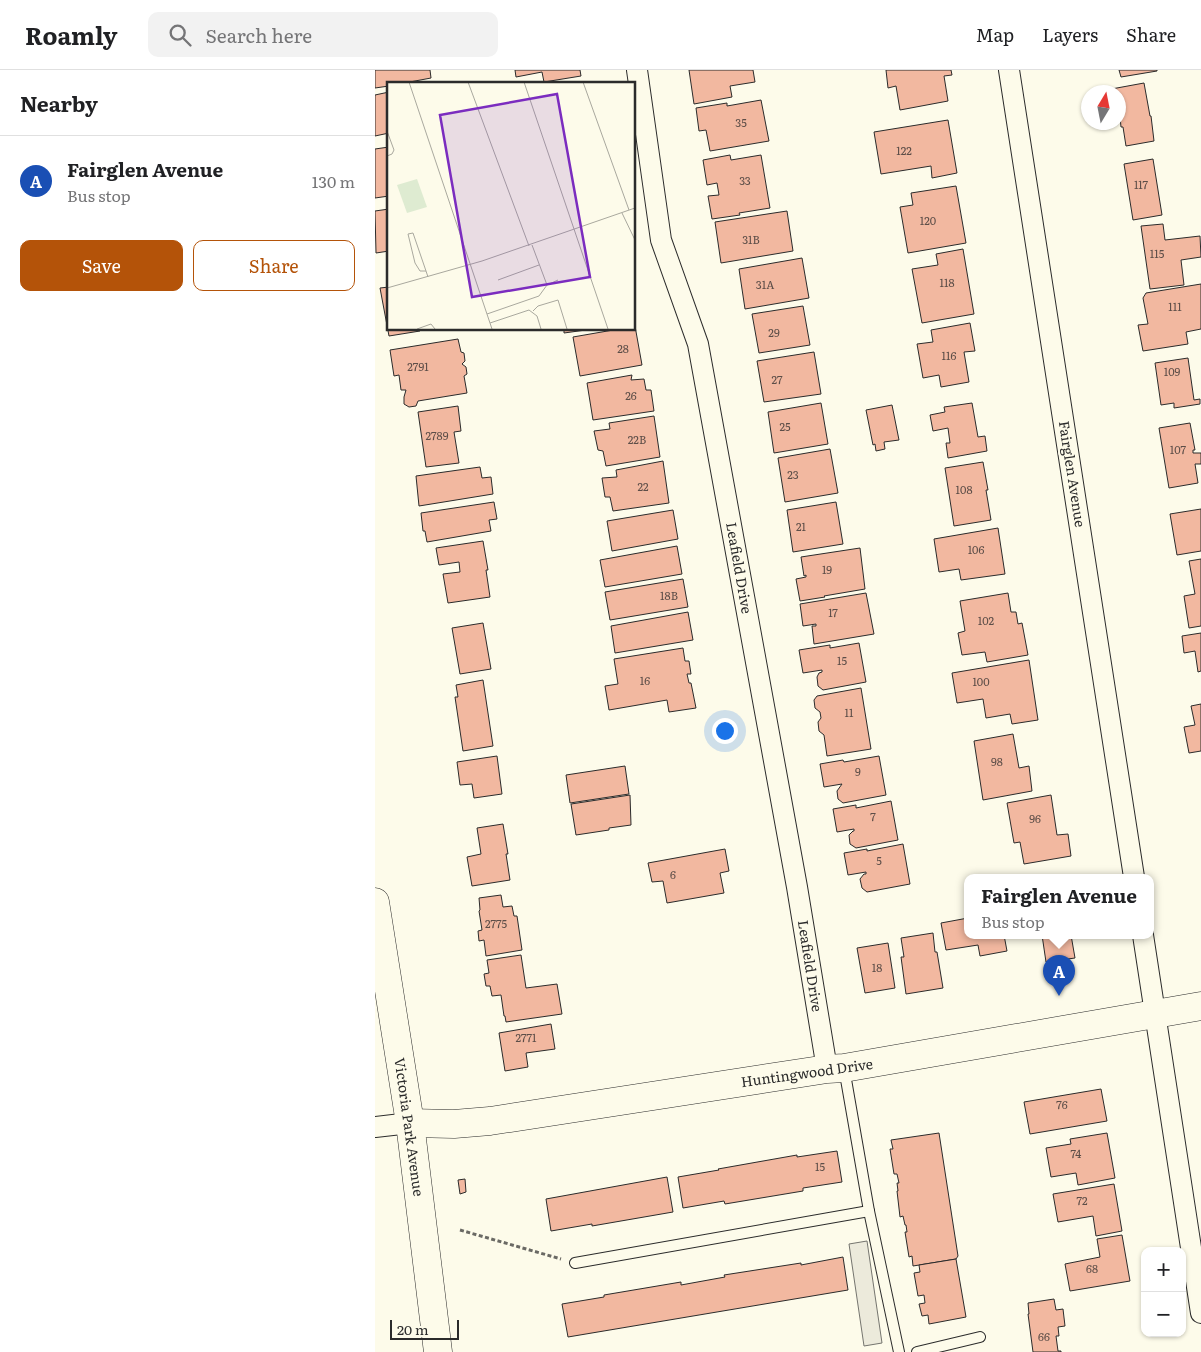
<!DOCTYPE html>
<meta charset="utf-8">
<style>
:root{--surface:#fff;--page:#f2f2f2;--text:#202124;--muted:#757577;--line:#e0e0e0;--accent:#b45309}
body{margin:0;font-family:Literata,serif;background:var(--page);color:var(--text)}
.controls{position:absolute;right:15px;bottom:15px;display:grid;overflow:hidden;border-radius:10px;box-shadow:0 1px 4px #0004}
.controls button{width:45px;height:45px;display:grid;place-items:center;padding:0;border:0;border-bottom:1px solid var(--line);background:var(--surface);color:var(--text);font:25px sans-serif}
.compass{position:absolute;left:706px;top:15px;width:45px;height:45px;border-radius:50%;background:var(--surface);box-shadow:0 1px 4px #0004;rotate:10deg}
.scale{position:absolute;left:15px;bottom:12px;width:69px;box-sizing:border-box;padding-left:5px;border:2px solid #2b2b2b;border-top:0;font-size:14px;line-height:18px;white-space:nowrap;color:#2b2b2b;-webkit-text-stroke:4px #fdfbea;paint-order:stroke}
.you{position:absolute;left:349px;top:660px;width:18px;height:18px;margin:-12px;border:4px solid #fff;border-radius:50%;background:#1a73e8;box-shadow:0 0 0 8px #1a73e833}
.badge{display:grid;place-items:center;width:32px;height:32px;border-radius:50%;background:var(--accent);color:#fff;font-size:16px;font-weight:700}
.pin{position:absolute;translate:-50% -41px;filter:drop-shadow(0 1px 2px #0008)}
.pin::after{content:'';position:absolute;top:26px;width:18px;height:15px;background:inherit;clip-path:polygon(0 0,100% 0,50% 100%)}
.popup{position:absolute;left:589px;top:804px;width:190px;height:65px;box-sizing:border-box;display:grid;place-content:center;border-radius:10px;background:var(--surface);filter:drop-shadow(0 1px 4px #0005);font-size:16px;white-space:nowrap;color:var(--muted)}
.popup b{font-size:19px;color:var(--text)}
.popup::after{content:'';position:absolute;left:50%;top:100%;margin-left:-10px;border:10px solid transparent;border-top-color:var(--surface)}
.list{margin:0;padding:0;list-style:none}
h2{display:flex;justify-content:space-between;align-items:center;height:65px;margin:0;padding:0 20px;font-size:21px}
h2 small{font-size:16px;font-weight:400;color:var(--muted)}
.list li{display:grid;grid-template-columns:32px 1fr auto;gap:15px;align-items:center;box-sizing:border-box;height:90px;padding:0 20px;border-top:1px solid var(--line)}
.list b{display:block;font-size:19px;white-space:nowrap}
.list p{margin:0;font-size:16px;white-space:nowrap;color:var(--muted)}
.list em{font-size:16px;font-style:normal;color:var(--muted)}
.actions{display:flex;gap:10px;padding:15px 20px}
.actions a{flex:1;padding:11px 0;border:1px solid var(--accent);border-radius:10px;text-align:center;font-size:18px;color:var(--accent)}
.actions .main{background:var(--accent);color:#fff}
.icon{flex:none;width:28px;height:28px;fill:none;stroke:currentColor;stroke-width:2;stroke-linecap:round;stroke-linejoin:round}
.map{position:relative;flex:none;width:826px;height:1282px;overflow:hidden}
header{display:flex;align-items:center;gap:30px;box-sizing:border-box;height:70px;padding:0 25px;background:var(--surface);border-bottom:1px solid var(--line)}
header strong{font-size:24px}
nav{display:flex;gap:28px;margin-inline-start:auto;font-size:18px}
.search{width:350px;height:45px;background:var(--page);display:flex;align-items:center;gap:12px;box-sizing:border-box;padding:0 18px;border-radius:10px;color:var(--muted);font-size:19px}
main{display:flex}
aside{flex:1;background:var(--surface)}
.map>svg:first-child{display:block}
</style>
<header>
<strong>Roamly</strong>
<div class="search"><svg class="icon" aria-label="search" viewBox="0 0 24 24"><circle cx="10" cy="10" r="6"/><path d="M15 15l6 6"/></svg>Search here</div>
<nav><a>Map</a><a>Layers</a><a>Share</a></nav>
</header>
<main>
<aside>
<h2>Nearby<small></small></h2>
<ul class="list">
<li><span class="badge" style="background:#1a4fb4">A</span><div><b>Fairglen Avenue</b><p>Bus stop</p></div><em>130 m</em></li>
</ul>
<div class="actions"><a class="main">Save</a><a>Share</a></div>
</aside>
<div class="map">
<svg width="826" height="1282" viewBox="0 0 826 1282">
<rect width="100%" height="100%" fill="#fdfbea"/>
<polygon fill="#eceadb" stroke="#74746e" points="492,1171 507,1273 489,1276 474,1174"/>
<g fill="#f2b8a0" stroke="#2b2b2b">
<polygon points="0,0 55,0 56,8 24,14 14,14 14,16 0,18"/>
<polygon points="140,0 205,0 206,6 169,12 167,2 141,7"/>
<polygon points="314,0 378,0 380,12 355,16 357,27 319,34"/>
<polygon points="511,0 576,0 577,5 569,6 573,31 525,40 521,16 513,18"/>
<polygon points="744,0 782,0 782,1 746,7"/>
<polygon points="769,13 775,46 776,46 779,71 751,76 748,57 746,57 745,47 746,46 746,45 744,45 744,22 731,22 731,20"/>
<polygon points="14,22 14,63 0,66 0,25"/>
<polygon points="386,30 394,71 335,81 331,60 324,61 321,38 352,33 352,36"/>
<polygon points="573,50 582,103 557,108 556,96 506,104 499,62"/>
<polygon points="14,77 14,126 0,128 0,79"/>
<polygon points="355,85 356,90 386,85 395,138 364,143 365,145 337,149 333,126 344,125 342,113 332,115 328,90"/>
<polygon points="778,89 787,145 758,150 749,94"/>
<polygon points="581,116 591,173 533,183 525,137 538,135 536,123"/>
<polygon points="14,139 14,181 1,183 0,141"/>
<polygon points="412,141 418,181 346,193 340,152"/>
<polygon points="788,154 790,170 825,166 826,187 806,190 809,215 775,219 766,156"/>
<polygon points="588,179 599,244 547,253 537,199 563,195 561,184"/>
<polygon points="427,188 434,228 370,239 364,199"/>
<polygon points="826,214 826,259 811,262 813,274 768,281 763,255 773,254 768,228 771,223"/>
<polygon points="14,217 14,259 44,259 45,261 14,266 5,218"/>
<polygon points="428,236 435,275 384,283 377,244"/>
<polygon points="595,253 600,281 589,282 594,312 566,317 564,305 548,308 542,274 558,272 556,260"/>
<polygon points="259,256 260,256 267,295 205,306 198,267 244,259 259,259"/>
<polygon points="189,259 218,259 189,263"/>
<polygon points="83,269 86,282 89,283 90,291 87,294 91,297 92,304 89,306 92,323 43,331 41,336 34,337 29,334 29,327 31,320 26,320 24,305 19,306 15,280"/>
<polygon points="439,282 446,324 389,332 382,291"/>
<polygon points="813,288 819,330 825,329 825,334 799,338 799,333 786,335 780,293"/>
<polygon points="257,305 256,310 269,309 271,320 276,320 279,341 218,350 212,313"/>
<polygon points="446,333 453,374 399,383 393,342"/>
<polygon points="597,333 603,367 610,366 612,381 573,388 571,373 575,373 573,358 558,361 555,345 570,342 569,337"/>
<polygon points="517,335 524,370 509,372 510,379 501,381 500,374 498,375 491,340"/>
<polygon points="83,336 86,361 79,362 84,393 51,397 43,342"/>
<polygon points="279,346 285,387 231,396 228,381 223,380 219,361 235,359 234,353"/>
<polygon points="815,353 820,380 818,380 818,383 826,383 826,394 820,394 823,413 794,418 784,358"/>
<polygon points="455,379 463,423 410,432 403,388"/>
<polygon points="288,391 294,433 238,441 235,427 230,427 227,408 242,407 241,400"/>
<polygon points="608,392 613,420 611,420 616,450 579,456 570,398"/>
<polygon points="105,397 107,408 116,407 118,424 44,436 41,406"/>
<polygon points="119,432 122,449 114,450 116,461 52,472 50,461 48,461 46,443"/>
<polygon points="461,432 468,474 418,482 412,440"/>
<polygon points="826,439 826,481 802,485 795,444"/>
<polygon points="298,440 303,469 237,481 232,451"/>
<polygon points="623,458 630,504 586,510 584,499 564,502 559,469"/>
<polygon points="108,471 113,500 111,500 115,527 73,533 68,504 85,502 84,492 64,495 61,478"/>
<polygon points="302,476 307,504 230,517 225,490"/>
<polygon points="485,478 490,519 449,526 450,527 425,531 421,509 431,507 431,505 429,506 426,487"/>
<polygon points="826,489 826,556 814,558 809,526 820,524 814,491"/>
<polygon points="308,509 313,537 235,550 230,522"/>
<polygon points="491,523 499,564 439,574 437,556 441,556 441,554 428,556 425,534"/>
<polygon points="633,523 636,542 641,542 643,554 647,553 653,585 612,592 610,582 587,585 583,563 590,561 585,531"/>
<polygon points="313,542 318,570 240,583 236,556"/>
<polygon points="108,553 116,599 85,604 77,558"/>
<polygon points="826,563 826,601 823,602 820,581 809,583 807,566"/>
<polygon points="484,573 491,612 448,620 443,616 442,607 444,603 447,602 447,600 428,603 424,580 455,575 455,578"/>
<polygon points="308,578 310,591 314,591 316,604 312,604 314,613 316,613 321,638 294,642 292,630 234,640 230,616 243,614 239,589"/>
<polygon points="654,590 663,650 637,654 635,644 611,648 608,629 582,633 577,603"/>
<polygon points="108,610 118,676 88,681 80,627 83,627 81,615"/>
<polygon points="486,618 496,679 452,686 449,665 444,661 443,652 446,648 445,642 440,638 439,630 442,626"/>
<polygon points="826,634 826,681 814,683 809,657 820,655 816,636"/>
<polygon points="638,664 644,698 654,696 657,721 608,730 599,671"/>
<polygon points="122,686 127,724 99,728 97,714 85,715 82,692"/>
<polygon points="504,686 511,725 468,733 463,729 462,721 467,714 449,717 445,694 468,690 469,692"/>
<polygon points="250,696 254,724 195,733 191,705"/>
<polygon points="255,725 256,755 234,758 234,760 201,765 196,734"/>
<polygon points="676,725 682,765 693,764 696,786 649,794 645,772 639,773 632,733"/>
<polygon points="516,731 523,770 481,778 475,774 474,765 478,761 479,761 479,759 462,762 458,739 481,735 481,738"/>
<polygon points="128,754 133,784 131,784 135,810 97,816 92,787 106,784 102,758"/>
<polygon points="528,774 535,814 492,822 487,818 485,809 489,804 491,804 491,802 473,805 469,783 492,779 492,781"/>
<polygon points="350,779 354,801 345,803 349,823 292,833 288,811 277,812 273,793"/>
<polygon points="126,825 128,837 137,836 139,846 142,846 147,880 111,886 109,870 104,871 103,861 107,860 104,841 105,840 104,828"/>
<polygon points="593,848 593,865 629,865 632,881 605,886 603,875 571,880 566,853"/>
<polygon points="558,863 560,882 562,882 568,918 531,924 526,887 529,887 526,868"/>
<polygon points="667,865 696,865 700,888 671,892"/>
<polygon points="513,873 520,918 490,923 482,878"/>
<polygon points="146,885 151,918 182,914 187,944 131,952 130,946 129,946 126,925 117,926 115,916 111,916 109,904 114,903 112,890"/>
<polygon points="176,954 180,979 151,983 153,997 130,1001 124,963"/>
<polygon points="726,1019 732,1051 655,1064 649,1032"/>
<polygon points="564,1063 583,1186 581,1189 538,1196 537,1186 534,1187 530,1162 532,1162 531,1155 530,1155 528,1146 525,1147 522,1121 523,1121 522,1113 524,1113 522,1104 519,1104 515,1079 518,1079 516,1070"/>
<polygon points="732,1063 740,1108 703,1115 701,1103 676,1107 671,1078 696,1074 695,1069"/>
<polygon points="462,1081 467,1112 428,1118 428,1121 350,1134 349,1131 308,1138 303,1107 344,1100 343,1099 422,1085 422,1087"/>
<polygon points="292,1107 298,1142 217,1156 217,1154 176,1161 171,1129"/>
<polygon points="90,1109 91,1122 85,1124 83,1110"/>
<polygon points="739,1114 747,1161 721,1166 718,1146 683,1152 678,1124"/>
<polygon points="747,1165 755,1211 695,1221 690,1194 725,1187 722,1169"/>
<polygon points="468,1187 473,1220 193,1267 187,1234 229,1227 229,1225 306,1212 306,1215 350,1207 349,1205 426,1193 426,1195"/>
<polygon points="581,1189 591,1247 554,1254 553,1245 547,1246 544,1234 550,1233 549,1225 543,1226 539,1203 545,1202 544,1195"/>
<polygon points="679,1229 681,1240 688,1239 690,1256 683,1257 684,1266 681,1266 683,1281 686,1281 686,1282 658,1282 653,1244 654,1244 653,1233"/>
</g>
<g fill="none" stroke-linecap="round" stroke-linejoin="round">
<g stroke="#2b2b2b" stroke-width="12">
<g id="lane">
<polyline points="469,998 494,1141 524,1282"/>
<polyline points="200,1193 494,1141"/>
<polyline points="542,1282 605,1267"/>
</g>
</g>
<g stroke="#2b2b2b" stroke-width="22">
<g id="street">
<polyline points="262,0 286,170 323,274 422,817 452,999"/>
<polyline points="634,0 759,807"/>
<polyline points="768,865 826,1243"/>
<polyline points="0,1057 35,1053"/>
</g>
</g>
<g stroke="#2b2b2b" stroke-width="29">
<g id="secondary">
<polyline points="0,832 35,1053 63,1282"/>
<polyline points="35,1053 79,1054 115,1051 452,999 469,998 826,936"/>
</g>
</g>
<polyline stroke="#6a6964" stroke-width="3" stroke-dasharray="4 2.5" stroke-linecap="butt" points="85,1160 186,1189"/>
<use href="#lane" stroke="#fdfbea" stroke-width="10"/>
<use href="#street" stroke="#fdfbea" stroke-width="20"/>
<use href="#secondary" stroke="#fdfbea" stroke-width="28"/>
</g>
<g text-anchor="middle" stroke-width="4" stroke-linejoin="round" paint-order="stroke">
<g font-size="11" fill="#5d4e48">
<text x="366" y="57">35</text>
<text x="529" y="85">122</text>
<text x="370" y="115">33</text>
<text x="766" y="119">117</text>
<text x="553" y="155">120</text>
<text x="376" y="174">31B</text>
<text x="782" y="188">115</text>
<text x="572" y="217">118</text>
<text x="390" y="219">31A</text>
<text x="800" y="241">111</text>
<text x="399" y="267">29</text>
<text x="248" y="283">28</text>
<text x="574" y="290">116</text>
<text x="43" y="301">2791</text>
<text x="797" y="306">109</text>
<text x="402" y="314">27</text>
<text x="256" y="330">26</text>
<text x="410" y="361">25</text>
<text x="62" y="370">2789</text>
<text x="262" y="374">22B</text>
<text x="803" y="384">107</text>
<text x="418" y="409">23</text>
<text x="268" y="421">22</text>
<text x="589" y="424">108</text>
<text x="426" y="461">21</text>
<text x="601" y="484">106</text>
<text x="452" y="504">19</text>
<text x="294" y="530">18B</text>
<text x="458" y="547">17</text>
<text x="611" y="555">102</text>
<text x="467" y="595">15</text>
<text x="270" y="615">16</text>
<text x="606" y="616">100</text>
<text x="474" y="647">11</text>
<text x="622" y="696">98</text>
<text x="483" y="706">9</text>
<text x="498" y="751">7</text>
<text x="660" y="753">96</text>
<text x="504" y="795">5</text>
<text x="298" y="809">6</text>
<text x="121" y="858">2775</text>
<text x="502" y="902">18</text>
<text x="151" y="972">2771</text>
<text x="687" y="1039">76</text>
<text x="701" y="1088">74</text>
<text x="445" y="1101">15</text>
<text x="707" y="1135">72</text>
<text x="717" y="1203">68</text>
<text x="669" y="1271">66</text>
</g>
<g font-size="14" fill="#2b2b2b" stroke="#fdfbea">
<text transform="translate(697 404) rotate(81)" y="5">Fairglen Avenue</text>
<text transform="translate(364 498) rotate(80)" y="5">Leafield Drive</text>
<text transform="translate(435 896) rotate(81)" y="5">Leafield Drive</text>
<text transform="translate(432 1003) rotate(-8)" y="5">Huntingwood Drive</text>
<text transform="translate(34 1057) rotate(82)" y="5">Victoria Park Avenue</text>
</g>
</g>
<g transform="translate(12 12)">
<rect width="248" height="248" fill="#fdfbea"/>
<path d="M30 97 40 125 20 131 10 103Z" fill="#deebd1"/>
<path fill="none" stroke="#a9a89e" stroke-width="1" d="M22 0 105 247M81 0 142 164M137 0 221 247M196 0 242 128M0 49 7 68 5 72 0 74M235 131 248 158M145 163 160 203 171 198M39 189H33L28 181 21 152 26 151 39 189 41 195M111 198 152 183M0 206 95 179 248 126M146 229 151 224 171 218 180 247M100 232 152 214 160 203M103 241 142 228 150 234 154 247M30 247 44 242 48 247"/>
<path fill="#7b2cbf" fill-opacity="0.15" stroke="#7b2cbf" stroke-width="2.5" d="M170 12 203 195 85 215 53 33Z"/>
<rect width="248" height="248" fill="none" stroke="#2b2b2b" stroke-width="2.5"/>
</g>
</svg>
<div class="controls">
<button>+</button>
<button>−</button>
</div>
<svg class="compass" viewBox="-18 -18 36 36"><path d="M0-13l5 13h-10z" fill="#e53935"/><path d="M0 13l5-13h-10z" fill="#757577"/></svg>
<div class="scale">20 m</div>
<div class="you"></div>
<div class="pin badge" style="left:684px;top:926px;background:#1a4fb4">A</div>
<div class="popup"><b>Fairglen Avenue</b>Bus stop</div>
</div>
</main>
